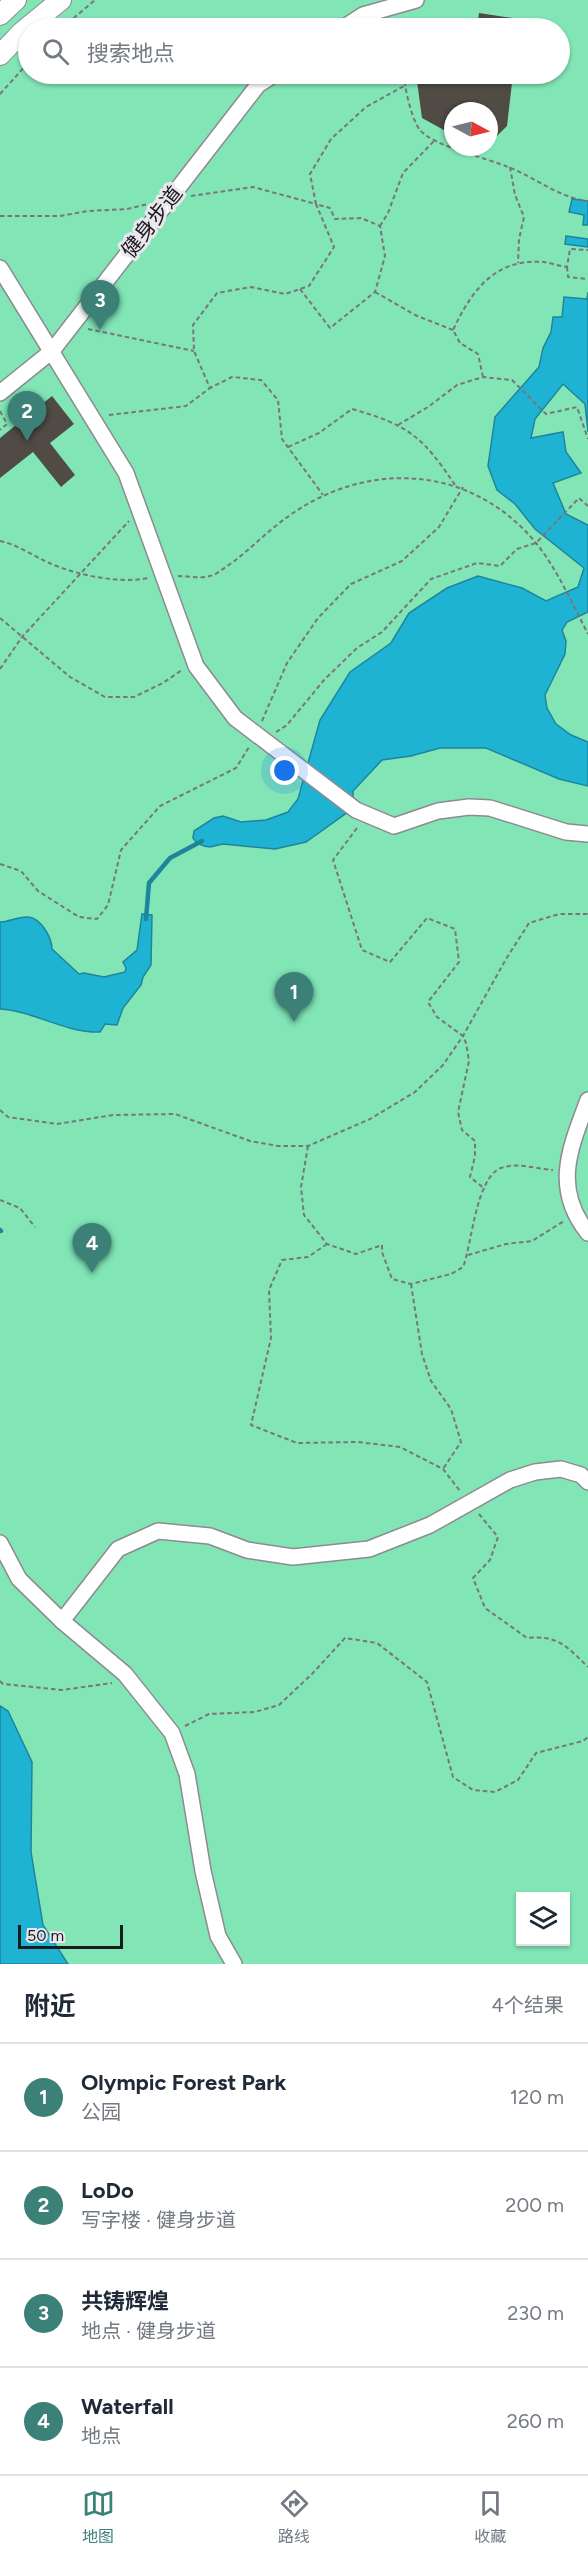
<!DOCTYPE html>
<html lang="zh">
<meta charset="utf-8">
<style>
:root{--surface:#fff;--page:#f2f2f3;--text:#1f2937;--muted:#747a83;--line:#e0e1e3;--accent:#3b8178}
body{margin:0;font-family:Figtree,"Noto Sans SC",sans-serif;background:var(--page);color:var(--text)}
.controls{position:absolute;right:18px;bottom:18px;display:grid;overflow:hidden;border-radius:0px;box-shadow:0 2px 4px #0004}
.controls button{width:54px;height:54px;display:grid;place-items:center;padding:0;border:0;border-bottom:2px solid var(--line);background:var(--surface);color:var(--text);font:30px sans-serif}
.compass{position:absolute;left:444px;top:102px;width:54px;height:54px;border-radius:50%;background:var(--surface);box-shadow:0 2px 4px #0004;rotate:97deg}
.scale{position:absolute;left:18px;bottom:15px;width:105px;box-sizing:border-box;padding-left:6px;border:3px solid #1a191c;border-top:0;font-size:16px;line-height:21px;white-space:nowrap;color:#1a191c;-webkit-text-stroke:4px #e9e6ed;paint-order:stroke}
.you{position:absolute;left:285px;top:771px;width:21px;height:21px;margin:-15px;border:4px solid #fff;border-radius:50%;background:#1a73e8;box-shadow:0 0 0 9px #1a73e833}
.badge{display:grid;place-items:center;width:39px;height:39px;border-radius:50%;background:var(--accent);color:#fff;font-size:20px;font-weight:700}
.pin{position:absolute;translate:-50% -50px;filter:drop-shadow(0 2px 3px #0008)}
.pin::after{content:'';position:absolute;top:32px;width:21px;height:18px;background:inherit;clip-path:polygon(0 0,100% 0,50% 100%)}
.list{margin:0;padding:0;list-style:none}
h2{display:flex;justify-content:space-between;align-items:center;height:78px;margin:0;padding:0 24px;font-size:26px}
h2 small{font-size:20px;font-weight:400;color:var(--muted)}
.list li{display:grid;grid-template-columns:39px 1fr auto;gap:18px;align-items:center;box-sizing:border-box;height:108px;padding:0 24px;border-top:2px solid var(--line)}
.list b{display:block;font-size:22px;white-space:nowrap}
.list p{margin:0;font-size:20px;white-space:nowrap;color:var(--muted)}
.list em{font-size:20px;font-style:normal;color:var(--muted)}
.icon{flex:none;width:33px;height:33px;fill:none;stroke:currentColor;stroke-width:2;stroke-linecap:round;stroke-linejoin:round}
.map{position:relative;flex:none;width:588px;height:1964px;overflow:hidden}
.search{position:absolute;background:var(--surface);box-shadow:0 2px 4px #0004;left:18px;right:18px;top:18px;height:66px;display:flex;align-items:center;gap:15px;box-sizing:border-box;padding:0 21px;border-radius:33px;color:var(--muted);font-size:22px}
.sheet{height:510px;background:var(--surface)}
nav{display:flex;justify-content:space-around;align-items:center;box-sizing:border-box;height:84px;border-top:2px solid var(--line);background:var(--surface);font-size:16px;color:var(--muted)}
nav a{display:grid;justify-items:center;gap:3px}
nav .on{color:var(--accent)}
.map>svg:first-child{display:block}
</style>
<div class="map">
<svg width="588" height="1964" viewBox="0 0 588 1964">
<rect width="100%" height="100%" fill="#e9e6ed"/>
<path fill="#81e5b6" fill-rule="evenodd" d="M0 0H588V1964H0ZM28 28H560V74H28ZM453 111H489V147H453ZM520 1896H566V1942H520Z"/>
<g fill="#1fb3d3" stroke="#1e859c" stroke-width="1.5">
<polygon points="572,199 588,201 588,225 583,225 584,215 569,212"/>
<polygon points="566,236 588,239 588,247 565,244"/>
<polygon points="588,292 588,432 585,404 563,384 535,419 531,438 563,432 566,452 581,473 553,483 566,514 588,525 588,612 567,622 562,630 566,641 565,654 545,695 547,708 556,724 571,735 588,742 588,786 559,779 486,748 440,748 411,756 382,760 353,791 353,797 359,804 306,842 275,849 223,844 210,847 204,846 197,843 193,838 194,831 214,818 223,816 241,822 266,820 288,812 298,799 320,720 350,672 391,643 409,613 447,588 478,576 522,588 546,601 578,587 584,568 535,529 515,504 497,490 488,466 495,417 539,367 543,348 551,332 553,317 562,317 564,297 587,299"/>
<path d="M142 914 152 915 151 965 143 977 141 985 123 1008 117 1025 105 1024 100 1032C65 1033 34 1011 0 1009V922C9 922 19 916 28 917 41 918 52 938 52 949L79 974 84 973 104 977 125 972 126 968 123 962 137 950Z"/>
<polygon points="0,1706 8,1711 32,1762 31,1852 43,1925 68,1964 0,1964"/>
</g>
<g fill="none" stroke-linecap="round" stroke-linejoin="round">
<g stroke="#1e859c" stroke-width="4.5">
<polyline points="146,919 149,883 170,858 202,841"/>
<polyline points="0,1230 1,1231"/>
</g>
</g>
<g fill="#504b45">
<polygon points="479,13 519,19 518,28 477,28"/>
<polygon points="416,74 513,74 507,126 489,144 489,111 453,111 453,135 422,118"/>
<polygon points="52,396 74,424 50,443 75,475 61,487 33,452 0,478 0,438"/>
</g>
<g fill="none" stroke-linecap="round" stroke-linejoin="round">
<g stroke="#8d8a91" stroke-width="18">
<g id="minor">
<polyline points="343,28 363,15 416,0"/>
<polyline points="0,268 126,473 196,666 235,718 356,810 394,826 438,811 469,807 490,808 566,832 588,834"/>
<polyline points="0,393 52,351 258,85 275,74"/>
<path d="M588 1100C570 1148 552 1188 588 1233"/>
<polyline points="0,1543 19,1579 62,1621 125,1674 172,1733 187,1774 203,1871 218,1936 234,1964"/>
<polyline points="62,1621 118,1549 158,1531 210,1536 247,1550 293,1557 369,1549 430,1525 510,1480 535,1472 561,1469 581,1475 588,1482"/>
</g>
</g>
<g stroke="#8d8a91" stroke-width="22">
<g id="major">
<polyline points="0,15 16,0"/>
<polyline points="0,55 22,32 61,0"/>
</g>
</g>
<g stroke="#78767b" stroke-width="2" stroke-dasharray="4.5 3" stroke-linecap="butt">
<polyline points="402,19 402,28"/>
<polyline points="62,28 95,0"/>
<path d="M404 74C404 86 412 121 420 130 433 146 487 158 508 167 535 177 559 198 588 201"/>
<polyline points="0,94 28,63"/>
<polyline points="510,167 515,195 524,217 519,239 518,263"/>
<polyline points="191,196 253,187 316,204 334,247 309,286 285,294 251,287 217,293 193,325 194,351 210,388 232,377 261,380 278,400 282,439 323,495"/>
<polyline points="0,216 60,216 88,211 127,209 148,204"/>
<polyline points="380,226 388,213 403,173 434,141"/>
<polyline points="567,267 568,277 588,279"/>
<polyline points="300,289 330,328 375,292 385,256 380,226 361,218 335,219 330,208 316,204 310,174 331,139 366,107 404,86"/>
<polyline points="375,292 415,315 453,330"/>
<polyline points="88,329 194,351"/>
<path d="M483 377 478 354 460 343 453 330C472 290 495 258 544 262 551 263 559 266 567 267L570 249 588 250"/>
<polyline points="0,411 7,424 0,430"/>
<polyline points="109,415 186,406 210,388"/>
<polyline points="398,425 428,407 457,385 483,377 512,380 546,414 577,407 588,439"/>
<path d="M288 447 319 433 352 409C409 425 423 437 455 485"/>
<path d="M0 541C16 544 32 555 47 562 76 575 118 584 149 578"/>
<path d="M178 576C188 576 201 579 210 576 216 575 221 570 226 567 248 552 265 533 286 518 366 459 471 464 536 543 557 569 572 603 588 634"/>
<polyline points="0,618 70,677 105,697 134,697 163,683 182,670"/>
<polyline points="0,669 22,637 129,521"/>
<polyline points="262,721 287,663 318,618 351,584 402,561 439,527 463,487"/>
<polyline points="276,732 287,725 324,680 357,648 382,632 431,579 477,563 500,566 517,549 536,543 579,498 588,506"/>
<polyline points="357,828 333,860 362,950 390,962 427,918 455,929 459,962 428,1002 437,1017 463,1036 466,1043 469,1061 458,1112 462,1130 475,1141 475,1156 470,1177 485,1189"/>
<polyline points="0,864 21,871 38,891 79,917 97,919 108,905 121,850 160,806 236,768 249,747"/>
<polyline points="0,1110 8,1117 57,1124 113,1115 175,1114 250,1141 278,1146 308,1146 370,1119 415,1092 443,1065 463,1036 506,959 529,923 559,914 588,914"/>
<path d="M308 1146 301 1187 304 1215 327 1244 356 1254 382 1245V1252L392 1279 411 1284 451 1274 463 1267C472 1244 476 1177 501 1168 517 1162 536 1169 553 1170"/>
<polyline points="0,1200 20,1208 35,1227"/>
<polyline points="327,1244 308,1257 282,1260 269,1290 271,1338 251,1425 297,1443 358,1442 400,1447 443,1469 460,1491"/>
<polyline points="468,1255 506,1244 532,1241 564,1221"/>
<polyline points="411,1284 422,1354 431,1381 451,1409 461,1442 443,1469"/>
<path d="M479 1514 498 1537 490 1560 473 1578 485 1608 527 1638C559 1635 567 1647 588 1667"/>
<polyline points="0,1681 3,1684 62,1690 112,1683"/>
<polyline points="185,1726 209,1714 255,1712 279,1705 312,1674 345,1638 377,1643 427,1682 453,1777 473,1790 495,1792 518,1780 536,1753 583,1741 588,1737"/>
</g>
<use href="#minor" stroke="#fff" stroke-width="15"/>
<use href="#major" stroke="#fff" stroke-width="20"/>
</g>
<g text-anchor="middle" stroke-width="6" stroke-linejoin="round" paint-order="stroke">
<g font-size="21" fill="#1a191c" stroke="#e9e6ed">
<text transform="translate(152 222) rotate(-52)" y="7">健身步道</text>
</g>
</g>
</svg>
<div class="controls">
<button><svg class="icon" aria-label="layers" viewBox="0 0 24 24"><path d="M12 4l9 5-9 5-9-5zM3 14l9 5 9-5"/></svg></button>
</div>
<svg class="compass" viewBox="-18 -18 36 36"><path d="M0-13l5 13h-10z" fill="#e53935"/><path d="M0 13l5-13h-10z" fill="#747a83"/></svg>
<div class="scale">50 m</div>
<div class="you"></div>
<div class="pin badge" style="left:294px;top:1022px">1</div>
<div class="pin badge" style="left:27px;top:441px">2</div>
<div class="pin badge" style="left:100px;top:330px">3</div>
<div class="pin badge" style="left:92px;top:1273px">4</div>
<div class="search"><svg class="icon" aria-label="search" viewBox="0 0 24 24"><circle cx="10" cy="10" r="6"/><path d="M15 15l6 6"/></svg>搜索地点</div>
</div>
<section class="sheet">
<h2>附近<small>4个结果</small></h2>
<ul class="list">
<li><span class="badge">1</span><div><b>Olympic Forest Park</b><p>公园</p></div><em>120 m</em></li>
<li><span class="badge">2</span><div><b>LoDo</b><p>写字楼 · 健身步道</p></div><em>200 m</em></li>
<li><span class="badge">3</span><div><b>共铸辉煌</b><p>地点 · 健身步道</p></div><em>230 m</em></li>
<li><span class="badge">4</span><div><b>Waterfall</b><p>地点</p></div><em>260 m</em></li>
</ul>
</section>
<nav>
<a class="on"><svg class="icon" aria-label="map" viewBox="0 0 24 24"><path d="M3 6l6-2 6 2 6-2v14l-6 2-6-2-6 2zM9 4v14M15 6v14"/></svg>地图</a>
<a><svg class="icon" aria-label="directions" viewBox="0 0 24 24"><path d="M12 3l9 9-9 9-9-9zM9 14v-3h6M13 9l2 2-2 2"/></svg>路线</a>
<a><svg class="icon" aria-label="saved" viewBox="0 0 24 24"><path d="M7 4h10v16l-5-4-5 4z"/></svg>收藏</a>
</nav>
